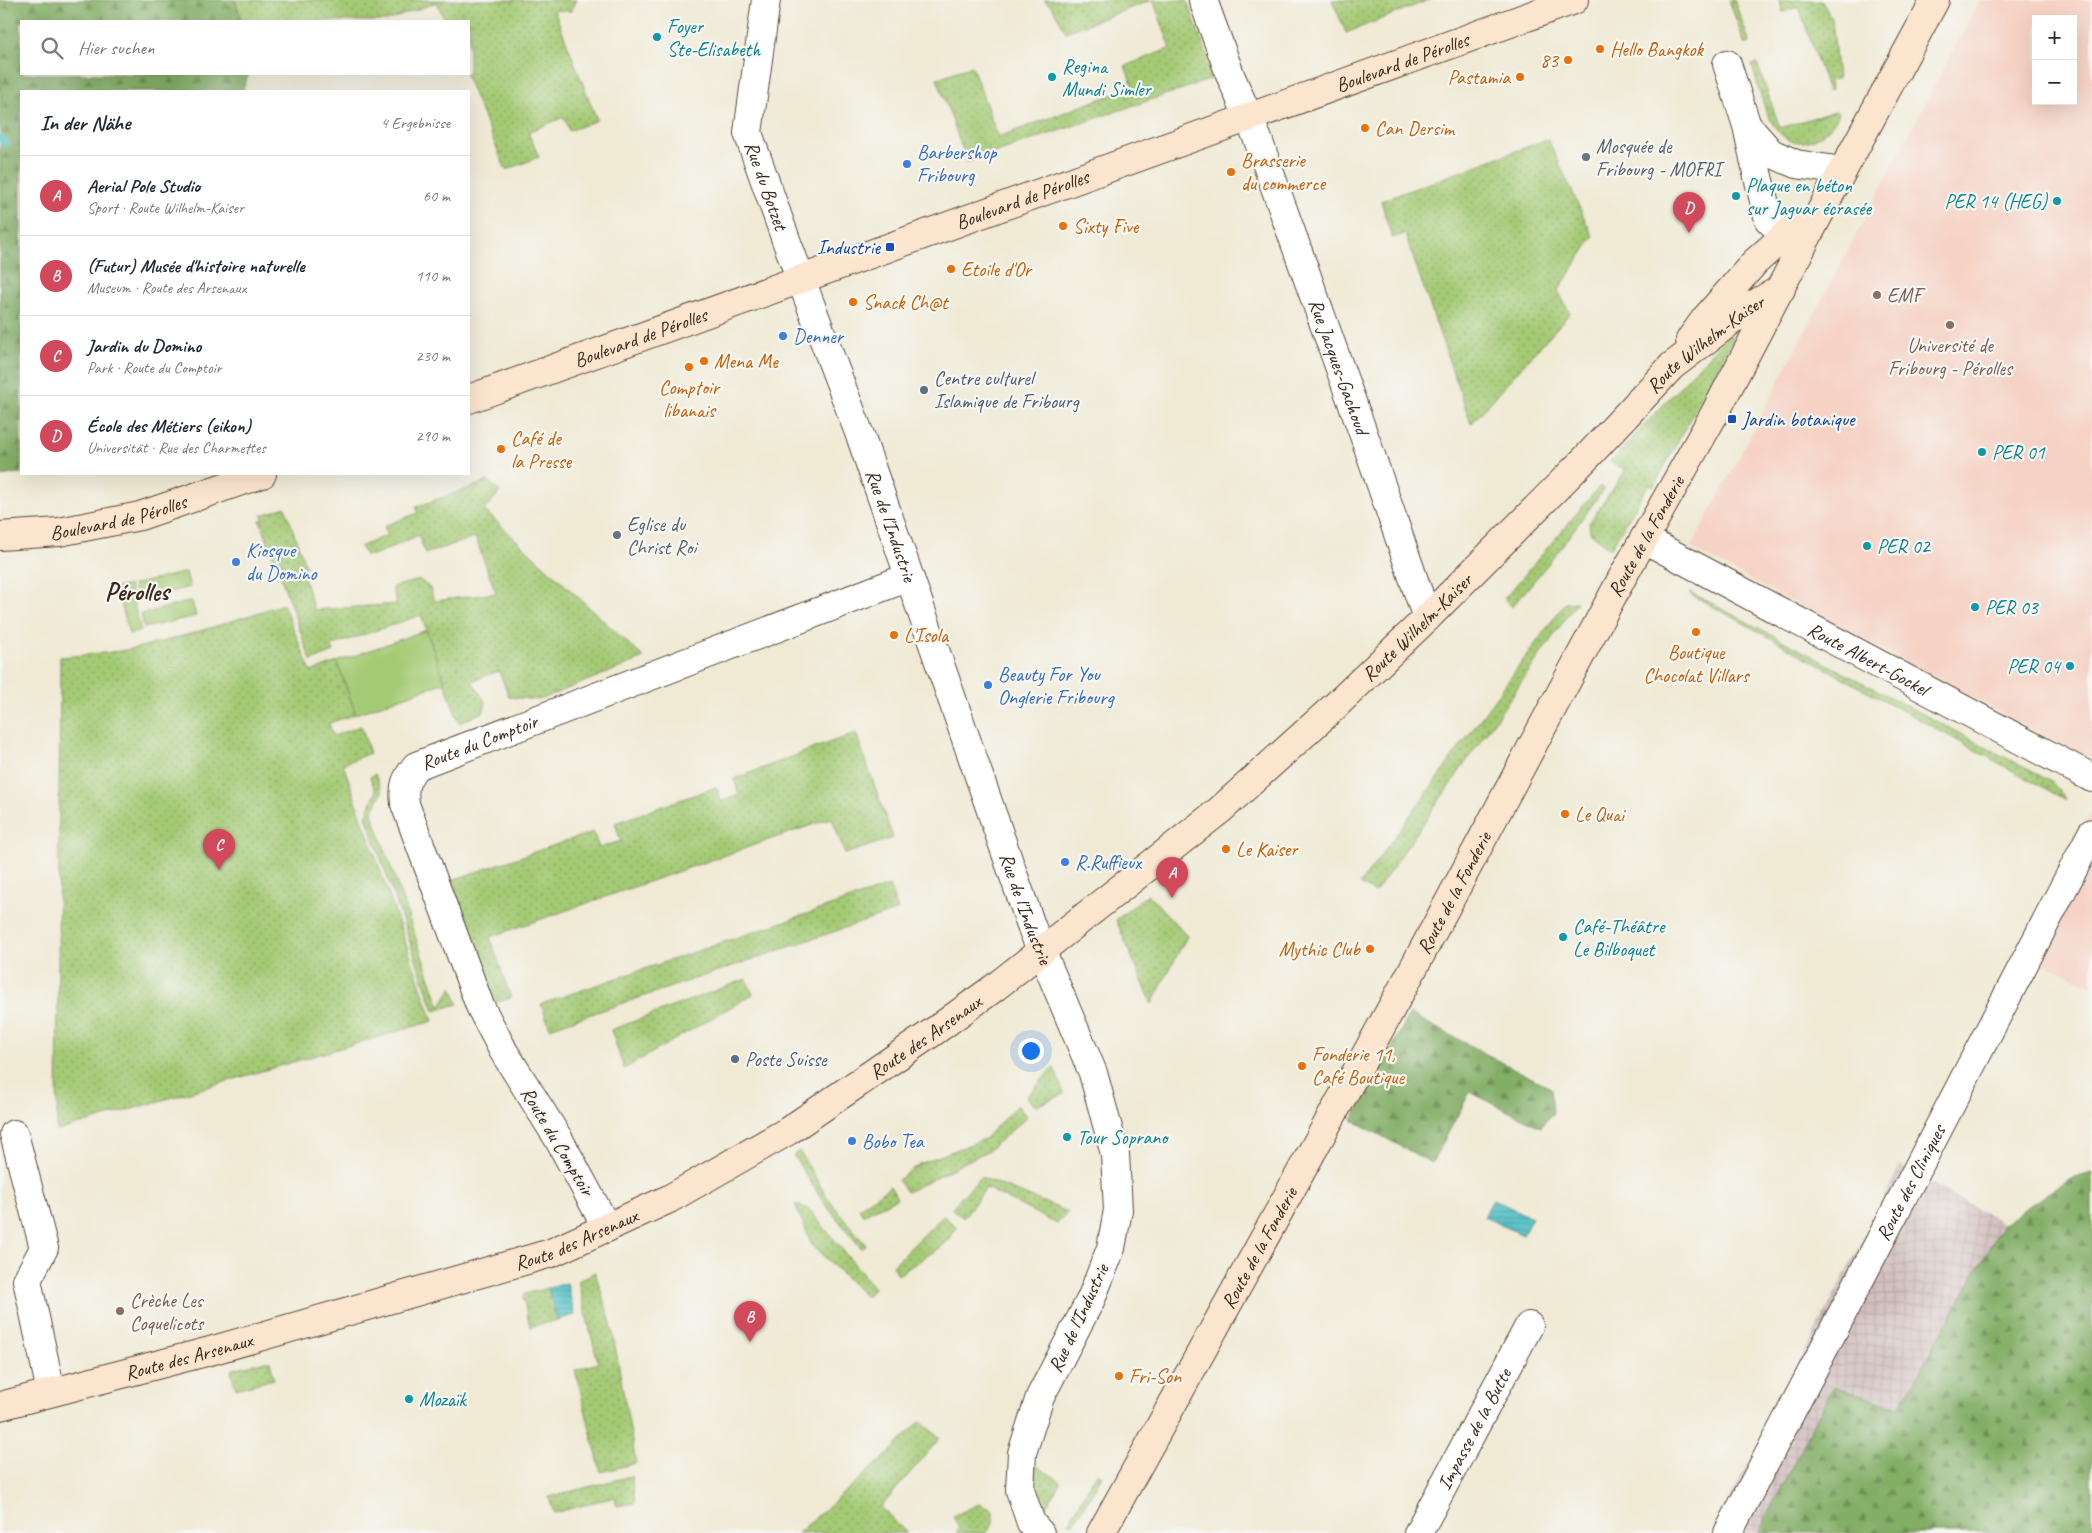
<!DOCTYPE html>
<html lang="de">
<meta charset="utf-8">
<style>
:root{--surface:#fff;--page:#f6f6f7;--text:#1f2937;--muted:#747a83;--line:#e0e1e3;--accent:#d1495b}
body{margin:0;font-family:Caveat,sans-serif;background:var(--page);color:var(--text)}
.controls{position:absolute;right:15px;top:15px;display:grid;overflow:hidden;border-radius:0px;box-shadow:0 5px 20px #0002}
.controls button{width:45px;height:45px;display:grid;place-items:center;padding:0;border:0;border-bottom:1px solid var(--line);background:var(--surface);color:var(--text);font:25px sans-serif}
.you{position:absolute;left:1030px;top:1050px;width:18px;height:18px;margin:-12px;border:4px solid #fff;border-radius:50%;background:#1a73e8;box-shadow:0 0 0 8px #1a73e833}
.badge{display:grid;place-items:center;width:32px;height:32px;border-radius:50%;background:var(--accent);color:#fff;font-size:16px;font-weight:700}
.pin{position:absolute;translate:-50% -41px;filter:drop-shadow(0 1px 2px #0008)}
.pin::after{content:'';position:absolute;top:26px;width:18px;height:15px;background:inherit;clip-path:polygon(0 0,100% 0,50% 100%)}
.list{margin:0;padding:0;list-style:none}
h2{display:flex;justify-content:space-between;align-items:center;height:65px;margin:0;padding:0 20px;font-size:21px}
h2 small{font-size:16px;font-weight:400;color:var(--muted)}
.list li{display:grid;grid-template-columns:32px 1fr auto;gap:15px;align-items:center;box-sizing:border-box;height:80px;padding:0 20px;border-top:1px solid var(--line)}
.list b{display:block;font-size:19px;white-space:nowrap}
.list p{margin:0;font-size:16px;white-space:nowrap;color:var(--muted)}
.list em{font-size:16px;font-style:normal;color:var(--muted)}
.icon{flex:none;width:28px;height:28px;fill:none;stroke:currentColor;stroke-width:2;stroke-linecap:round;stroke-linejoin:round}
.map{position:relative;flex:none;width:2092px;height:1533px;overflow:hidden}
.search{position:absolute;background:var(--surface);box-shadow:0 5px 20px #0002;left:20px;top:20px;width:450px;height:55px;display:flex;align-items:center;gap:12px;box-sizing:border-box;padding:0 18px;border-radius:0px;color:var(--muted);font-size:19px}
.panel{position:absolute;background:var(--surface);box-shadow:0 5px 20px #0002;left:20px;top:90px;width:450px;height:385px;border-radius:0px}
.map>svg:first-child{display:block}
</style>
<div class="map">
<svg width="2092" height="1533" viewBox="0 0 2092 1533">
<defs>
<pattern id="industrial-grid" width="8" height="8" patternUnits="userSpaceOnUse" patternTransform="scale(1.25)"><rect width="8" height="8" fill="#d1bfbe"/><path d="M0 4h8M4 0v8" fill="none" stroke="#b4a4a3"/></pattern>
<pattern id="green-dots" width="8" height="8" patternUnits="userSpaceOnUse" patternTransform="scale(1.25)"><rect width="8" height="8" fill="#a4ca75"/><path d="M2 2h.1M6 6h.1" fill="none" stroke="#87a45f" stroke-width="1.8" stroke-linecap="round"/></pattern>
<pattern id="forest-firs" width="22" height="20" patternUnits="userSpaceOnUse" patternTransform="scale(1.25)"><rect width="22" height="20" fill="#83ae66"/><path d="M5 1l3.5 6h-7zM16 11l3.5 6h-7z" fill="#6c8e53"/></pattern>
<pattern id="water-rules" width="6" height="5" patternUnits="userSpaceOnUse" patternTransform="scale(1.25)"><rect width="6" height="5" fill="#51c0c6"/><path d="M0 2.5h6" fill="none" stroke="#449ca0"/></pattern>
</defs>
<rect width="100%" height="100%" fill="#f6f6f2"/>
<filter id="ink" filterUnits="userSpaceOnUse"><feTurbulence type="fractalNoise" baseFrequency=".02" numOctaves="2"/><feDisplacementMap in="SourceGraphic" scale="10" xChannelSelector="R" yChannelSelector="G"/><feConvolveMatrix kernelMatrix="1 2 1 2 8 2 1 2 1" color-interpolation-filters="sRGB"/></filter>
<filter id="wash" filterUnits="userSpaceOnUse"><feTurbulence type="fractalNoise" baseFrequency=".0096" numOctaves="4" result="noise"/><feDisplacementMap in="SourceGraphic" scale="20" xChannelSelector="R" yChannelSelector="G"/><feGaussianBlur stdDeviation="1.12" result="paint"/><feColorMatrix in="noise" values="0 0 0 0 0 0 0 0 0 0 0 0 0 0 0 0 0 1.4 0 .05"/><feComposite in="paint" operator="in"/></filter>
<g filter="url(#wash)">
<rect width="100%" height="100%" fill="#f0ead5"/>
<g fill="#f6d2c4" fill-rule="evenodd">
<path d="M1980 0H2092V761L1691 548ZM2036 19H2073V101H2036Z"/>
<polygon points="2092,808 2092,986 2017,951"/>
</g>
<polygon fill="url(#industrial-grid)" points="1900,1166 2004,1223 1899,1407 1833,1388 1758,1533 1713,1533"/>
<g fill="url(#green-dots)" stroke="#707a4a">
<polygon points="235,0 576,0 571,11 554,10 597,120 569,131 564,117 528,132 539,157 506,170 465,74 469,74 469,21 445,21 437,2 387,21 242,21"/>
<polygon points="1044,0 1152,0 1066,32 1052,7"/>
<polygon points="1153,0 1187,0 1215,78 967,162 937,78 972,66 998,137 1133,87 1125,66 1171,48"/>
<polygon points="1332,0 1429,0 1346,33"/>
<polygon points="1729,0 1734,0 1750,43 1745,45"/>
<polygon points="1779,0 1821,0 1832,19 1838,79 1830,79 1831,90 1828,91 1799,7 1783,12"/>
<path d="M1757 63 1780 128 1835 111 1839 113C1834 125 1824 135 1812 140 1770 154 1761 93 1752 65Z"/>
<polygon points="1548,139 1593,237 1558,291 1570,313 1471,424 1405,234 1392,238 1381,201"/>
<polygon points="1728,335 1734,337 1654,486 1649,484 1610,549 1590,532 1589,523 1626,470 1610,462"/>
<polygon points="488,481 500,492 484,510 644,658 539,700 509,697 499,671 472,681 486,703 483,712 459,723 421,615 331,646 334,652 311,661 260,520 264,519 262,515 285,507 306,567 302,571 314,610 397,604 392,587 420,580 430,588 434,601 496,593 475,537 425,554 419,535 374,555 366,555 360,547 387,535 384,526 418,513 416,507"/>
<polygon points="1600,486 1604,489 1552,559 1512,607 1504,599"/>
<polygon points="1690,592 2052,782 2066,800 1690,594"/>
<polygon points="1577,602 1375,893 1360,884 1565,603"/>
<path d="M283 604 311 672 337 662 356 714 329 723 333 736 361 726 370 753 343 764 433 1021 57 1131 60 657C86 655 111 653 136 648 186 637 235 620 283 604Z"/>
<path d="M856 733 893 838 845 854 832 818 490 937 511 998 494 1003 452 880 593 832 599 848 621 841 615 823 716 787 721 801 739 795 734 779C775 764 815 747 856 733Z"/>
<polygon points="375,774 382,792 372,813 440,1007 452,987 458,1004 434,1011 366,816 376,792 370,777"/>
<polygon points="889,886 898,910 550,1028 541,1004"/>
<polygon points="1148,894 1187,936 1152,1004 1116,920"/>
<polygon points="746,979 753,994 624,1069 611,1030"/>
<polygon points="1054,1067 1064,1094 1036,1106 1026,1097"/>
<polygon points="1017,1105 1027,1117 989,1150 907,1192 898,1180 919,1164 987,1138 986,1137"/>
<polygon points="799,1151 829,1200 866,1245 862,1249 824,1203 793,1155"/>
<polygon points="981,1177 1068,1212 1057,1224 986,1188 963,1218 951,1208"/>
<polygon points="890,1186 897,1198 863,1215 859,1208"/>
<polygon points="795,1204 809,1209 874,1288 866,1297 812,1245"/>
<polygon points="943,1216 957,1227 945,1244 898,1275 893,1265"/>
<polygon points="595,1272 611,1323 636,1463 601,1472 575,1370 598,1363 578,1281"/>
<polygon points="548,1288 557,1320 530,1327 523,1297 525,1294"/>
<polygon points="266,1361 270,1362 274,1379 236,1389 231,1372 233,1369"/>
<polygon points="920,1421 940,1438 881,1507 907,1533 798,1533 887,1455"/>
<path d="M1036 1466 1061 1481 1042 1514C1034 1498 1032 1484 1036 1466Z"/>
<polygon points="1097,1473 1102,1476 1074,1523 1068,1523"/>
<polygon points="631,1476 635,1503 617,1506 615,1497 554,1513 549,1497"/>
<polygon points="979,1504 993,1510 993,1523 987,1533 956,1533 959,1529 953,1516"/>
</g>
<g fill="url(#forest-firs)" stroke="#5f6c42">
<polygon points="0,0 235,0 242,21 21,21 21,74 249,74 242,91 21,91 21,473 0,476"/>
<polygon points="1410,1014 1551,1088 1553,1113 1540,1127 1470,1092 1432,1163 1352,1120"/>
<polygon points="2092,1173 2092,1533 1758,1533 1833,1387 1899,1407 2004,1223 2067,1180"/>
</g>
<g fill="#a4ca75" stroke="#707a4a">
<polygon points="186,572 190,587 137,600 133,585"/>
<polygon points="129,585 141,631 129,634 117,588"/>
<polygon points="192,601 196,616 144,628 141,614"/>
<polygon points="426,630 445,682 356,714 337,662"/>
</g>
<g fill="url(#water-rules)" stroke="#467572">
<polygon points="1493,1199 1532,1218 1523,1235 1484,1217"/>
<polygon points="567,1283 575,1315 557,1320 548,1288"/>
</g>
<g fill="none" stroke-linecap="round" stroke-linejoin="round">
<polyline stroke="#51c0c6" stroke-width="8" points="0,138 5,143"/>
</g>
</g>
<g filter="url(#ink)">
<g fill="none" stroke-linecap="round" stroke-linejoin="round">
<g stroke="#564739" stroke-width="30">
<g id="street">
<path id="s1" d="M766 0 748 133 786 240 861 438 1032 928 1093 1073 1115 1154 1118 1210 1111 1248 1091 1299 1040 1397 1022 1453 1020 1490 1031 1523 1040 1533"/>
<path id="s2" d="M1203 0 1231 77 1257 137 1367 444 1427 618"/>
<polyline points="1727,64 1747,126 1758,177 1769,220 1801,249"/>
<polyline points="1748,127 1771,153 1796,164 1842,171"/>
<path id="s3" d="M1644 539 2092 778"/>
<polyline points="14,1134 44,1248 27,1280 51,1392"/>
<path id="s4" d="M607 1228 558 1138 504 1052 480 1006 405 804C403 786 405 780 416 766L909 577"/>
<path id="s5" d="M1418 1533 1529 1326"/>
<path id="s6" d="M1728 1533 2092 833"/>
</g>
</g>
<g stroke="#564739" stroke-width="30">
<g id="secondary">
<polyline points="1690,340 1705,319 1755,262 1790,231 1816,220"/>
<path id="s7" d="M469 399 1574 0"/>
<path id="s8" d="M0 536 59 532 140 516 262 474"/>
<path id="s9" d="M0 1406 210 1351 551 1253 669 1199 788 1131 936 1030 994 988 1220 810 1334 707 1427 618 1588 456 1672 366 1748 308 1781 289"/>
<path id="s10" d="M1101 1533 1407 980 1622 578 1716 411 1816 220 1935 0"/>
</g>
</g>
<use href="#street" stroke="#fff" stroke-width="28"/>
<use href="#secondary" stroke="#fce5cf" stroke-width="28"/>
</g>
</g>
<g fill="#0f9aa8" stroke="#f6f6f2" stroke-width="2">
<circle cx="657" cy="37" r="5"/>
<circle cx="1052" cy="77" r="5"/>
<circle cx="1736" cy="196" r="5"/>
<circle cx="2057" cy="201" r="5"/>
<circle cx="1982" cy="452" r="5"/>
<circle cx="1867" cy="546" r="5"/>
<circle cx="1975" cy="607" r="5"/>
<circle cx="2070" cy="666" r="5"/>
<circle cx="1563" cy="937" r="5"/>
<circle cx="1067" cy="1137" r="5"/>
<circle cx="409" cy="1399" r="5"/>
</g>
<g fill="#e8710a" stroke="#f6f6f2" stroke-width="2">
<circle cx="1600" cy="49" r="5"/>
<circle cx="1568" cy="60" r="5"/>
<circle cx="1520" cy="77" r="5"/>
<circle cx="1365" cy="128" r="5"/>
<circle cx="1231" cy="172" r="5"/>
<circle cx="1063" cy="226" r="5"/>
<circle cx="951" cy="269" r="5"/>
<circle cx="853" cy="302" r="5"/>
<circle cx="704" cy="361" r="5"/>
<circle cx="689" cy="367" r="5"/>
<circle cx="501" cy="449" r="5"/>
<circle cx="1696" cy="632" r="5"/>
<circle cx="894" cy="635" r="5"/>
<circle cx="1565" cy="814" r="5"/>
<circle cx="1226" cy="849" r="5"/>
<circle cx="1370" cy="949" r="5"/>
<circle cx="1302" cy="1066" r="5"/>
<circle cx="1119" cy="1376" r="5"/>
</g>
<g fill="#6b7280" stroke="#f6f6f2" stroke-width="2">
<circle cx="1586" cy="157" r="5"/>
<circle cx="617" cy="535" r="5"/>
</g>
<g fill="#3f7fe0" stroke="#f6f6f2" stroke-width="2">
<circle cx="907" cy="164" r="5"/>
<circle cx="783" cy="336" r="5"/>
<circle cx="236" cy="562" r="5"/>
<circle cx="988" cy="685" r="5"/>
<circle cx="1065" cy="862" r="5"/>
<circle cx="852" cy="1141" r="5"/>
</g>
<g fill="#1a4fb4" stroke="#f6f6f2" stroke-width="2">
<rect x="885" y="242" width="10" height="10" rx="2.5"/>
<rect x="1727" y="414" width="10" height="10" rx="2.5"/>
</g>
<g fill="#8d6e63" stroke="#f6f6f2" stroke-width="2">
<circle cx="1877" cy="295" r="5"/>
<circle cx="1950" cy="325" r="5"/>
<circle cx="120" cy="1311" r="5"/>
</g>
<g fill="#5c6f8a" stroke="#f6f6f2" stroke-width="2">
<circle cx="924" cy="390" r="5"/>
<circle cx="735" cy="1059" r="5"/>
</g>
<g text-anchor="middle" stroke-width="4.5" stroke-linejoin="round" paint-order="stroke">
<g font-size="20" fill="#0d838f" stroke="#f6f6f2" text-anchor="start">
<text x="667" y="33">Foyer<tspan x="667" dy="23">Ste-Elisabeth</tspan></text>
<text x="1062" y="73">Regina<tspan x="1062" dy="23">Mundi Simler</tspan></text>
<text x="1746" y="192">Plaque en béton<tspan x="1746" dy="23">sur Jaguar écrasée</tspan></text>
<text x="2047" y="208" text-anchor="end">PER 14 (HEG)</text>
<text x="1992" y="459">PER 01</text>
<text x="1877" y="553">PER 02</text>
<text x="1985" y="614">PER 03</text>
<text x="2060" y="673" text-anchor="end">PER 04</text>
<text x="1573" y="933">Café-Théâtre<tspan x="1573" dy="23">Le Bilboquet</tspan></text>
<text x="1077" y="1144">Tour Soprano</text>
<text x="419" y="1406">Mozaïk</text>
</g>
<g font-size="20" fill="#c56008" stroke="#f6f6f2" text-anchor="start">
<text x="1610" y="56">Hello Bangkok</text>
<text x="1558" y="67" text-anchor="end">83</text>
<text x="1510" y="84" text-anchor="end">Pastamia</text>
<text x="1375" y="135">Can Dersim</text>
<text x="1241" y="167">Brasserie<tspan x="1241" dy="23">du commerce</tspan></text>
<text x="1073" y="233">Sixty Five</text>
<text x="961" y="276">Etoile d'Or</text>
<text x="863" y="309">Snack Ch@t</text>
<text x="714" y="368">Mena Me</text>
<text x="689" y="394" text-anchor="middle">Comptoir<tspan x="689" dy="23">libanais</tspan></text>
<text x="511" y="445">Café de<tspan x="511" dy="23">la Presse</tspan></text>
<text x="904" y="642">L'Isola</text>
<text x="1696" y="659" text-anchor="middle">Boutique<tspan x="1696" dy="23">Chocolat Villars</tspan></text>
<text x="1575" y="821">Le Quai</text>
<text x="1236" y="856">Le Kaiser</text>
<text x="1360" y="956" text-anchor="end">Mythic Club</text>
<text x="1312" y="1061">Fonderie 11,<tspan x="1312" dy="23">Café Boutique</tspan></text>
<text x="1129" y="1383">Fri-Son</text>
</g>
<g font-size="20" fill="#3b2a1e" stroke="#f6f6f2">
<text dy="7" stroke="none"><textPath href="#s7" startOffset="992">Boulevard de Pérolles</textPath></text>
<text dy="7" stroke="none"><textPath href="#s1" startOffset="190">Rue du Botzet</textPath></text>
<text dy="7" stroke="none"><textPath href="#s7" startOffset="588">Boulevard de Pérolles</textPath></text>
<text dy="7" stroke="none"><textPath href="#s7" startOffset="182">Boulevard de Pérolles</textPath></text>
<text dy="7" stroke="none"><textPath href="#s9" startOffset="2051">Route Wilhelm-Kaiser</textPath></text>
<text dy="7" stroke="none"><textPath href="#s2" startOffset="391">Rue Jacques-Gachoud</textPath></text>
<text dy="7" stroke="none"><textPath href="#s8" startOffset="120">Boulevard de Pérolles</textPath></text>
<text dy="7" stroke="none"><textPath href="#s1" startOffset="552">Rue de l'Industrie</textPath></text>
<text dy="7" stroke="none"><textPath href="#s10" startOffset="1136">Route de la Fonderie</textPath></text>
<text dy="7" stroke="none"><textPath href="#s9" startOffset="1646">Route Wilhelm-Kaiser</textPath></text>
<text dy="7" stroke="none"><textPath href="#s3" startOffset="254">Route Albert-Gockel</textPath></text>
<text dy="7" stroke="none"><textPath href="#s4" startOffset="580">Route du Comptoir</textPath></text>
<text dy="7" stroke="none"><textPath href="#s10" startOffset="731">Route de la Fonderie</textPath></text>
<text dy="7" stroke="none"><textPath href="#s1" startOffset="958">Rue de l'Industrie</textPath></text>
<text dy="7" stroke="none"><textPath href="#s9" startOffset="1005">Route des Arsenaux</textPath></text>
<text transform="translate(558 1141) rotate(59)" y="7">Route du Comptoir</text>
<text dy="7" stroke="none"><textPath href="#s6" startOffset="395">Route des Cliniques</textPath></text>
<text dy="7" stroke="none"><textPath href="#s9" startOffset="600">Route des Arsenaux</textPath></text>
<text dy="7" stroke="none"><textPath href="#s10" startOffset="326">Route de la Fonderie</textPath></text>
<text transform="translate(1078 1318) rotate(-65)" y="7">Rue de l'Industrie</text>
<text dy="7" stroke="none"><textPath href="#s9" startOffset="195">Route des Arsenaux</textPath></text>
<text dy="7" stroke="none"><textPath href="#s5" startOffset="118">Impasse de la Butte</textPath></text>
</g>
<g font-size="20" fill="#5b616d" stroke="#f6f6f2" text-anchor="start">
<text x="1596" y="153">Mosquée de<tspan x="1596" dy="23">Fribourg - MOFRI</tspan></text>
<text x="627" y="531">Eglise du<tspan x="627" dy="23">Christ Roi</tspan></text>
</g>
<g font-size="20" fill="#366cbe" stroke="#f6f6f2" text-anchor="start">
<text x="917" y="159">Barbershop<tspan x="917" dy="23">Fribourg</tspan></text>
<text x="793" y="343">Denner</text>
<text x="246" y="557">Kiosque<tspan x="246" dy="23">du Domino</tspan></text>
<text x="998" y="681">Beauty For You<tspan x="998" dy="23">Onglerie Fribourg</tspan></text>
<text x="1075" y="869">R.Ruffieux</text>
<text x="862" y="1148">Bobo Tea</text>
</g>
<g font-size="20" fill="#164399" stroke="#f6f6f2" text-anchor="end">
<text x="880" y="254">Industrie</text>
<text x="1742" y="426" text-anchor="start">Jardin botanique</text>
</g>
<g font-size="20" fill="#785e54" stroke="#f6f6f2" text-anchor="start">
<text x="1887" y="302">EMF</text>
<text x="1950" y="352" text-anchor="middle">Université de<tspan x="1950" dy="23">Fribourg - Pérolles</tspan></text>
<text x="130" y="1307">Crèche Les<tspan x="130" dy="23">Coquelicots</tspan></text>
</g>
<g font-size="20" fill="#4e5e75" stroke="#f6f6f2" text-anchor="start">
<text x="934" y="385">Centre culturel<tspan x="934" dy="23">Islamique de Fribourg</tspan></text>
<text x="745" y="1066">Poste Suisse</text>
</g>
<g font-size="25" font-weight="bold" fill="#3b2a1e" stroke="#f6f6f2">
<text x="137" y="600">Pérolles</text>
</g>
</g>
</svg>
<div class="controls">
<button>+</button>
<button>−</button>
</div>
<div class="you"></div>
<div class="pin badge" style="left:1172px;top:898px">A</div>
<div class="pin badge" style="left:750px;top:1342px">B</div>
<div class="pin badge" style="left:219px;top:870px">C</div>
<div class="pin badge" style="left:1689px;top:233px">D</div>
<div class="search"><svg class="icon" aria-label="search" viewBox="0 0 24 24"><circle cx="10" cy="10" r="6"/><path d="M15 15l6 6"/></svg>Hier suchen</div>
<section class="panel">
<h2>In der Nähe<small>4 Ergebnisse</small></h2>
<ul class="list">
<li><span class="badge">A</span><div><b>Aerial Pole Studio</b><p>Sport · Route Wilhelm-Kaiser</p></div><em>60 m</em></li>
<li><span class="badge">B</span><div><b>(Futur) Musée d'histoire naturelle</b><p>Museum · Route des Arsenaux</p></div><em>110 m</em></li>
<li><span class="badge">C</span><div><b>Jardin du Domino</b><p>Park · Route du Comptoir</p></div><em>230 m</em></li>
<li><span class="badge">D</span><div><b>École des Métiers (eikon)</b><p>Universität · Rue des Charmettes</p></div><em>290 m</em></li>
</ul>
</section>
</div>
